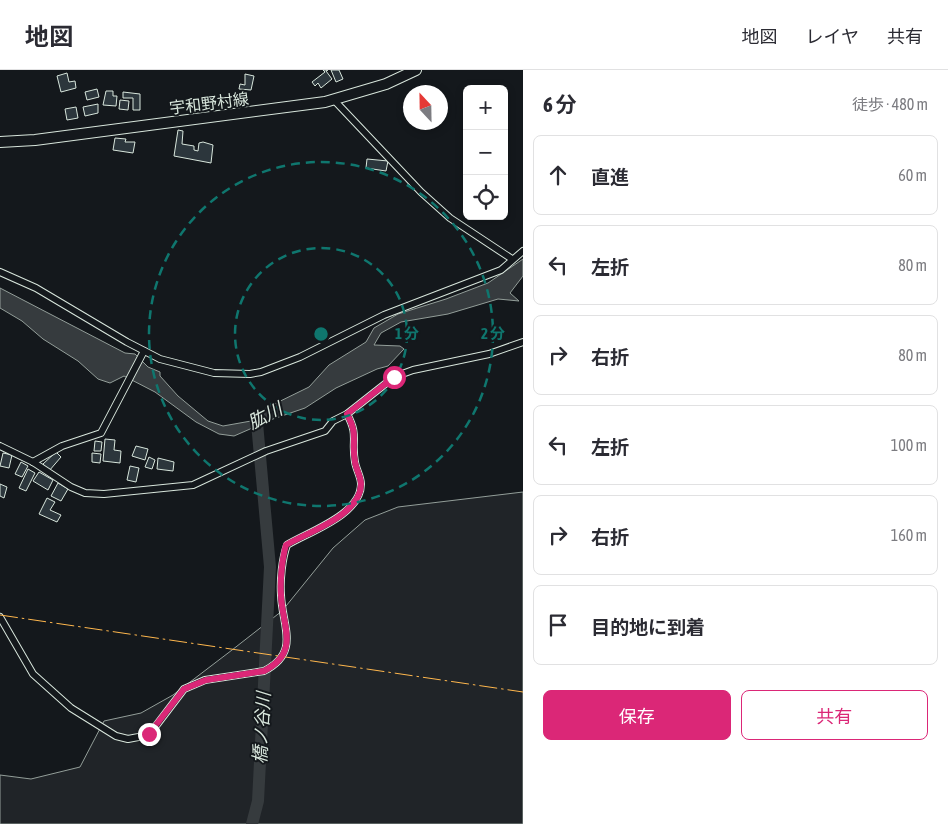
<!DOCTYPE html>
<html lang="ja">
<meta charset="utf-8">
<style>
:root{--surface:#fff;--page:#f2f2f3;--text:#2b2b33;--muted:#7c7c81;--line:#e1e1e2;--accent:#db2777}
body{margin:0;font-family:"Asap Condensed","Noto Sans JP",sans-serif;background:var(--page);color:var(--text)}
.controls{position:absolute;right:15px;top:15px;display:grid;overflow:hidden;border-radius:8px;box-shadow:0 2px 8px #0003}
.controls button{width:45px;height:45px;display:grid;place-items:center;padding:0;border:0;border-bottom:1px solid var(--line);background:var(--surface);color:var(--text);font:25px sans-serif}
.compass{position:absolute;left:403px;top:15px;width:45px;height:45px;border-radius:50%;background:var(--surface);box-shadow:0 2px 8px #0003;rotate:338deg}
.stop{position:absolute;width:15px;height:15px;margin:-11px;border:4px solid #db2777;border-radius:50%;background:#fff}
.stop.end{background:#db2777;border-color:#fff;box-shadow:0 1px 5px #0008}
.list{margin:0;padding:0;list-style:none}
h2{display:flex;justify-content:space-between;align-items:center;height:65px;margin:0;padding:0 20px;font-size:21px}
h2 small{font-size:16px;font-weight:400;color:var(--muted)}
.list li{display:grid;grid-template-columns:32px 1fr auto;gap:15px;align-items:center;box-sizing:border-box;height:80px;margin:0 10px 10px;padding:0 10px;border:1px solid var(--line);border-radius:8px}
.list b{display:block;font-size:19px;white-space:nowrap}
.list em{font-size:16px;font-style:normal;color:var(--muted)}
.actions{display:flex;gap:10px;padding:15px 20px}
.actions a{flex:1;padding:11px 0;border:1px solid var(--accent);border-radius:8px;text-align:center;font-size:18px;color:var(--accent)}
.actions .main{background:var(--accent);color:#fff}
.icon{flex:none;width:28px;height:28px;fill:none;stroke:currentColor;stroke-width:2;stroke-linecap:round;stroke-linejoin:round}
.map{position:relative;flex:none;width:523px;height:754px;overflow:hidden}
header{display:flex;align-items:center;gap:30px;box-sizing:border-box;height:70px;padding:0 25px;background:var(--surface);border-bottom:1px solid var(--line)}
header strong{font-size:24px}
nav{display:flex;gap:28px;margin-inline-start:auto;font-size:18px}
main{display:flex}
aside{flex:1;background:var(--surface)}
.map>svg:first-child{display:block}
</style>
<header>
<strong>地図</strong>
<nav><a>地図</a><a>レイヤ</a><a>共有</a></nav>
</header>
<main>
<div class="map">
<svg width="523" height="754" viewBox="0 0 523 754">
<rect width="100%" height="100%" fill="#14181c"/>
<polygon fill="#202428" stroke="#939e99" points="523,422 523,754 0,754 0,705 31,709 80,697 104,651 141,643 173,625 232,580 282,541 333,478 365,450 398,437"/>
<polygon fill="#363b3e" stroke="#939e99" points="523,189 523,206 510,223 519,231 498,229 448,244 401,252 381,263 374,275 400,276 404,279 388,296 377,299 336,318 305,338 273,349 234,366 219,364 196,352 155,322 124,306 110,313 98,309 78,291 43,269 22,251 0,238 0,218 125,283 135,284 148,297 160,302 160,306 178,326 208,351 223,356 251,351 258,342 309,317 329,295 366,272 374,258 398,244 446,229 488,213"/>
<g fill="none" stroke-linecap="round" stroke-linejoin="round">
<polyline stroke="#363b3e" stroke-width="12" points="252,754 258,731 270,497 257,353"/>
</g>
<g fill="#2c363c" stroke="#d8e6dc">
<polygon points="323,0 328,0 326,1 332,9 321,18 318,13 315,16 312,12 325,2"/>
<polygon points="331,0 339,0 343,9 336,12"/>
<polygon points="67,3 69,12 75,11 76,18 61,22 57,6"/>
<polygon points="245,4 254,6 251,20 239,19 240,14 245,15"/>
<polygon points="97,19 99,27 87,30 85,22"/>
<polygon points="106,21 113,21 113,26 117,26 116,36 103,35"/>
<polygon points="123,22 140,24 140,40 133,40 133,28 123,28"/>
<polygon points="120,30 129,31 128,40 119,39"/>
<polygon points="98,34 98,43 85,46 83,37"/>
<polygon points="76,37 78,48 67,50 65,39"/>
<polygon points="178,60 183,61 182,74 194,76 194,80 198,81 199,73 203,72 213,75 211,93 174,86"/>
<polygon points="115,68 126,69 125,72 135,72 133,83 113,80"/>
<polygon points="367,89 388,91 386,101 366,98"/>
<polygon points="105,369 115,370 114,380 121,381 120,393 103,391"/>
<polygon points="95,371 102,372 101,381 94,381"/>
<polygon points="136,376 148,379 145,390 132,386"/>
<polygon points="56,382 61,387 49,401 43,394"/>
<polygon points="3,383 12,385 9,398 0,396"/>
<polygon points="92,383 101,384 100,393 92,392"/>
<polygon points="149,387 155,390 152,399 145,397"/>
<polygon points="158,388 174,392 173,401 157,399"/>
<polygon points="21,392 28,396 22,407 15,404"/>
<polygon points="130,396 139,398 136,412 127,410"/>
<polygon points="28,399 35,403 26,421 19,418"/>
<polygon points="39,402 53,410 48,420 33,411"/>
<polygon points="58,413 68,419 61,431 51,426"/>
<polygon points="0,414 7,417 4,428 0,426"/>
<polygon points="47,428 55,432 50,440 61,445 57,452 39,444"/>
</g>
<g fill="none" stroke-linecap="round" stroke-linejoin="round">
<g stroke="#d8e6dc" stroke-width="8">
<g id="minor">
<polyline points="334,30 421,122 450,148 512,189"/>
<polyline points="0,202 36,218 127,272 160,289 214,303 250,304 261,302 300,287 384,245 501,200 523,181"/>
<polyline points="0,376 33,392 71,417 85,423 104,424 193,415 266,381 325,361 333,351 347,344 394,307 413,300 489,284 523,272"/>
<polyline points="33,392 62,376 101,363 144,281"/>
<path d="M0 547 33 604 71 638 116 666 128 669 149 665 184 619 205 610 264 601C301 582 282 556 281 525 280 510 282 489 287 475 308 462 361 445 361 414 361 407 356 399 355 392 351 370 359 366 347 344"/>
</g>
</g>
<g stroke="#d8e6dc" stroke-width="12">
<polyline id="primary" points="0,72 35,70 325,32 386,14 416,0"/>
</g>
<use href="#minor" stroke="#14181c" stroke-width="6"/>
<use href="#primary" stroke="#14181c" stroke-width="10"/>
<polyline stroke="#ffb74d" stroke-width="1" stroke-dasharray="18 4 2.5 4" stroke-linecap="butt" points="0,545 523,622"/>
</g>
<g fill="none" stroke-linecap="round" stroke-linejoin="round">
<path stroke="#db2777" stroke-width="6" d="M149 664 184 619 206 610 264 601C301 582 282 556 281 525 280 510 282 489 286 475 308 462 361 445 361 414 361 407 356 399 355 392 351 370 359 366 347 344L394 307"/>
</g>
<g fill="none" stroke="#0f766e" stroke-width="2.5" stroke-dasharray="9 6">
<circle cx="321" cy="264" r="86"/>
<circle cx="321" cy="264" r="172"/>
</g>
<g text-anchor="middle" stroke-width="4" stroke-linejoin="round" paint-order="stroke">
<g font-size="16" fill="#d8e6dc" stroke="#14181c">
<text transform="translate(209 33) rotate(-7)" y="6">宇和野村線</text>
</g>
<g font-size="18" font-style="italic" fill="#d8e6dc" stroke="#14181c">
<text transform="translate(265 346) rotate(-27)" y="6">肱川</text>
<text transform="translate(262 658) rotate(-87)" y="6">橋ノ谷川</text>
</g>
</g>
<circle cx="321" cy="264" r="8" fill="#0f766e" stroke="#14181c" stroke-width="2.5"/>
<g font-size="15" text-anchor="middle" font-weight="bold" fill="#0f766e" stroke="#14181c" stroke-width="4" stroke-linejoin="round" paint-order="stroke">
<text x="407" y="269">1 分</text>
<text x="493" y="269">2 分</text>
</g>
</svg>
<div class="controls">
<button>+</button>
<button>−</button>
<button><svg class="icon" aria-label="locate" viewBox="0 0 24 24"><circle cx="12" cy="12" r="6"/><path d="M12 2v4M12 18v4M2 12h4M18 12h4"/></svg></button>
</div>
<svg class="compass" viewBox="-18 -18 36 36"><path d="M0-13l5 13h-10z" fill="#e53935"/><path d="M0 13l5-13h-10z" fill="#7c7c81"/></svg>
<div class="stop" style="left:394px;top:307px"></div>
<div class="stop end" style="left:149px;top:664px"></div>
</div>
<aside>
<h2>6 分<small>徒歩 · 480 m</small></h2>
<ul class="list">
<li><svg class="icon" aria-label="ahead" viewBox="0 0 24 24"><path d="M12 20V5M6 11l6-6 6 6"/></svg><div><b>直進</b></div><em>60 m</em></li>
<li><svg class="icon" aria-label="left" viewBox="0 0 24 24"><path d="M17 20v-9H6M10 6l-5 5 5 5"/></svg><div><b>左折</b></div><em>80 m</em></li>
<li><svg class="icon" aria-label="right" viewBox="0 0 24 24"><path d="M7 20v-9h11M14 6l5 5-5 5"/></svg><div><b>右折</b></div><em>80 m</em></li>
<li><svg class="icon" aria-label="left" viewBox="0 0 24 24"><path d="M17 20v-9H6M10 6l-5 5 5 5"/></svg><div><b>左折</b></div><em>100 m</em></li>
<li><svg class="icon" aria-label="right" viewBox="0 0 24 24"><path d="M7 20v-9h11M14 6l5 5-5 5"/></svg><div><b>右折</b></div><em>160 m</em></li>
<li><svg class="icon" aria-label="arrive" viewBox="0 0 24 24"><path d="M6 21V4h12l-3 4 3 4H6"/></svg><div><b>目的地に到着</b></div></li>
</ul>
<div class="actions"><a class="main">保存</a><a>共有</a></div>
</aside>
</main>
